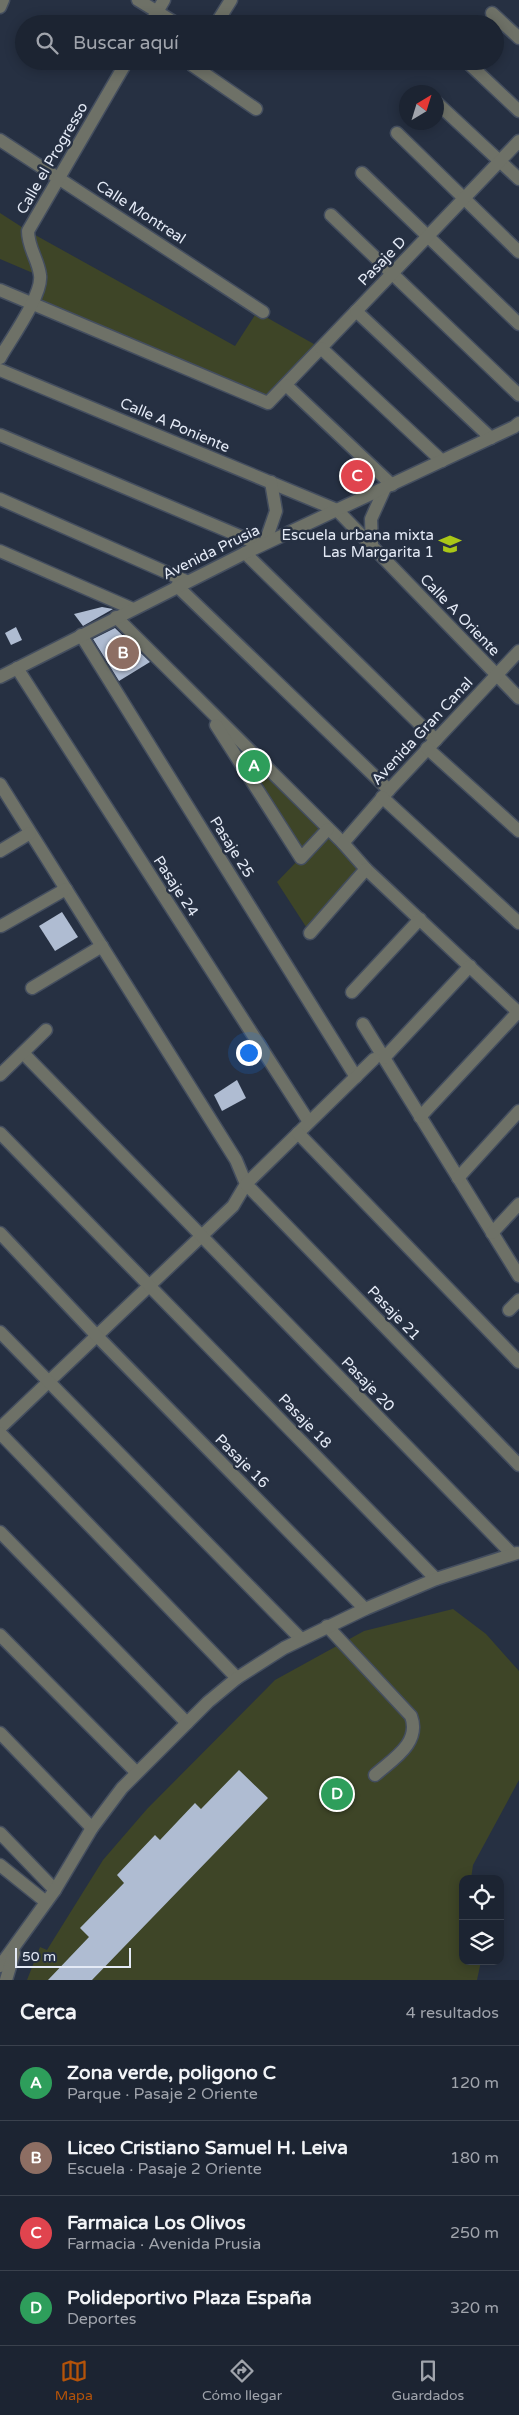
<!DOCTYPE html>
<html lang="es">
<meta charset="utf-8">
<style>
:root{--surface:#1c2432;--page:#252c3a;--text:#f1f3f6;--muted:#a0a4ac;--line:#3a414d;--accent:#b45309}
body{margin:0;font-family:"Varela Round",sans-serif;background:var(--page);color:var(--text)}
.controls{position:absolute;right:15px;bottom:15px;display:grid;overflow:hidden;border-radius:10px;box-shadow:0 2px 12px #0003}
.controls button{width:45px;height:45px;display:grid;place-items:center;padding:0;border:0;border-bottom:1px solid var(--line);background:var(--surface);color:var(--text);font:25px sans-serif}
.compass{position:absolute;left:399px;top:85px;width:45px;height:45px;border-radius:50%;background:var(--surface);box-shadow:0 2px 12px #0003;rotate:38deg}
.scale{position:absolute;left:15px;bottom:12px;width:116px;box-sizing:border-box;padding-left:5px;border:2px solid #e4eaf6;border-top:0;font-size:14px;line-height:18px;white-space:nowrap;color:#e4eaf6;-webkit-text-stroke:4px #263042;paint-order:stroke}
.you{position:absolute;left:248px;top:1052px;width:18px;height:18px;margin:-12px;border:4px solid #fff;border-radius:50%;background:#1a73e8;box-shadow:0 0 0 8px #1a73e833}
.badge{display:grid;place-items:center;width:32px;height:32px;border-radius:50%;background:var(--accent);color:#fff;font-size:16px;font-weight:700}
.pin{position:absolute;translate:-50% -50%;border:2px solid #fff;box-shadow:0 1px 5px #0006}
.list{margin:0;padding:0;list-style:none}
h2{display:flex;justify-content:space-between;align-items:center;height:65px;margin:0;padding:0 20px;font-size:21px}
h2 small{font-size:16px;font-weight:400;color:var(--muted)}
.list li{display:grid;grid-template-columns:32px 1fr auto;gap:15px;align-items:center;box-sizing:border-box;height:75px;padding:0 20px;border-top:1px solid var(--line)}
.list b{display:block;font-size:19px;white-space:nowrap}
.list p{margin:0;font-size:16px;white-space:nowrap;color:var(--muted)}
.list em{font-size:16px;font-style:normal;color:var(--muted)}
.icon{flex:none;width:28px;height:28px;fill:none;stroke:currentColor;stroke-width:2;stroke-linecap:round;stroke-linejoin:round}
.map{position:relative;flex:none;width:519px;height:1980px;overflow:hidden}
.search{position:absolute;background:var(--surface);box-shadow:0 2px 12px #0003;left:15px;right:15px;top:15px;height:55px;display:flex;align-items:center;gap:12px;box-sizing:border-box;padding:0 18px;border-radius:28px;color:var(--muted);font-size:19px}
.sheet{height:365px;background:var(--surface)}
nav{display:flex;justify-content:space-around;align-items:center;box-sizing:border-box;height:70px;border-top:1px solid var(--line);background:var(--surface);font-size:14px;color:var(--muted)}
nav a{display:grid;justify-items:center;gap:2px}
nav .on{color:var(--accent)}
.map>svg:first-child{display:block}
</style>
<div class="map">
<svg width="519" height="1980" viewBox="0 0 519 1980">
<rect width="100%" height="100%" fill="#263042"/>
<g fill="#3e4527">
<polygon points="0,213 28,231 235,346 257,312 321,348 268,403 32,303 40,276 0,259"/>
<polygon points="202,704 366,869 310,933 277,882 300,858"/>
<polygon points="453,1609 486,1634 519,1671 519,1780 473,1865 471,1879 463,1879 463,1961 481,1961 477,1980 27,1980 40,1947 47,1950 103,1860 147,1809 275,1680 364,1631"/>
</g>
<g fill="#afbcd2">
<polygon points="356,462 373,478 360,485 346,471"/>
<polygon points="102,607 113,609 83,626 74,614"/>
<polygon points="16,627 22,640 11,645 5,633"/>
<polygon points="115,628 150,662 119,681 93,639"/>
<polygon points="62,912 78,937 55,951 39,926"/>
<polygon points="237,1080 246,1098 222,1111 214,1095"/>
<polygon points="239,1770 268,1798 92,1980 48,1980 89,1937 80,1928 124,1883 117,1875 155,1835 160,1840 195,1803 201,1809"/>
</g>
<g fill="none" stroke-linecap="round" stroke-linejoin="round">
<g stroke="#444e5f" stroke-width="15">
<g id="minor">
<polyline points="138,0 177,24"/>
<polyline points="0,7 3,0"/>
<polyline points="492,13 519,38"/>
<polyline points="150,24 164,0"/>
<polyline points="216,24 231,0"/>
<polyline points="194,61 192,65 256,109"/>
<polyline points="466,61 519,111"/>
<polyline points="436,102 519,179"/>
<polyline points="397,133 519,252"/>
<polyline points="0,140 263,312"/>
<polyline points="362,173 519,324"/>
<polyline points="331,215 519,395"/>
<polyline points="0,290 268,403 519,141"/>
<polyline points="356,311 491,438"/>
<polyline points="321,348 442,461"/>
<path d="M0 358C10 340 43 295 40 275 38 259 28 248 28 231L127 61"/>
<polyline points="0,370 337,510 519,698"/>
<polyline points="286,385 392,485"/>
<polyline points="0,435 261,545"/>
<polyline points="0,499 186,581"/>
<polyline points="265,543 276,511 271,482"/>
<polyline points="372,545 371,519 385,488"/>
<polyline points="0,551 133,609"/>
<polyline points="245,553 436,740"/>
<polyline points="177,586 389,790"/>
<polyline points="116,617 343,843"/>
<polyline points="81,635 356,1077"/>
<polyline points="519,651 389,790 343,843 366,869 519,1013"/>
<polyline points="17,668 309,1122"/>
<polyline points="0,677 245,553 514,427 519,423"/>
<polyline points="216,725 301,858 328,829"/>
<polyline points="427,748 519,831"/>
<polyline points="0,784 236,1160 246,1184 233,1206 0,1428"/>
<polyline points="382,797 519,923"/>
<polyline points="0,851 30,833"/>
<polyline points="1,926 66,889"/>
<polyline points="310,933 366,869"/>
<polyline points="32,988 102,946"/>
<polyline points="352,992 420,919"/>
<polyline points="363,1024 519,1276"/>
<polyline points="23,1053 512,1554"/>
<polyline points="384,1058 470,966"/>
<polyline points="374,1059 246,1184 519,1465"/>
<polyline points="0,1075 46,1030"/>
<polyline points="420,1117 518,1012"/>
<polyline points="0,1133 436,1579"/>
<polyline points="298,1133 519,1362"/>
<polyline points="458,1178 519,1111"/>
<polyline points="0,1233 97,1336 365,1609"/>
<polyline points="492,1233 519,1204"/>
<polyline points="509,1310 519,1300"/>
<polyline points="0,1332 301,1639"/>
<polyline points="0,1433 237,1678"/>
<polyline points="0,1532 187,1723"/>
<path d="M327 1626 411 1716C421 1743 393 1759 375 1775"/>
<polyline points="0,1635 136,1772"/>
<polyline points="0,1733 92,1828"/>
<polyline points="0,1833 55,1890"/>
<polyline points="0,1865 46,1902"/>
<polyline points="0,1966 55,1890 92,1828 122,1788 208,1702 237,1678 284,1648 365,1609 436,1579 517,1553"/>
<polyline points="6,1980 14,1953"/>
</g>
</g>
<use href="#minor" stroke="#6e7167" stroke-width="12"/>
</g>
<defs>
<g id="school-bare" transform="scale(1.725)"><path d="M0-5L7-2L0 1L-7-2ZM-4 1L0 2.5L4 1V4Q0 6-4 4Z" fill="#aac717" stroke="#263042" stroke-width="2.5" paint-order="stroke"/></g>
</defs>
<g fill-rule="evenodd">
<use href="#school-bare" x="450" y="544"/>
</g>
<g text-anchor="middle" stroke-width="5" stroke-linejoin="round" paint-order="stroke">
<g font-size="15" fill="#e4eaf6" stroke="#263042">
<text transform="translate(52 158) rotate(-60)" y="5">Calle el Progresso</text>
<text transform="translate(141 212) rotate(33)" y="5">Calle Montreal</text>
<text transform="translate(382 261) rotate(-46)" y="5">Pasaje D</text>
<text transform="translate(175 425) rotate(23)" y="5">Calle A Poniente</text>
<text transform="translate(211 552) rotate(-26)" y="5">Avenida Prusia</text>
<text transform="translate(460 615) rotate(46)" y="5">Calle A Oriente</text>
<text transform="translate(422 731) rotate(-47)" y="5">Avenida Gran Canal</text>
<text transform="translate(232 847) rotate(58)" y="5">Pasaje 25</text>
<text transform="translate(176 886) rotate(57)" y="5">Pasaje 24</text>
<text transform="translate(394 1313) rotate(46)" y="5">Pasaje 21</text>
<text transform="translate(368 1384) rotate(46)" y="5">Pasaje 20</text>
<text transform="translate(305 1421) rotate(46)" y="5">Pasaje 18</text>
<text transform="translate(242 1461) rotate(45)" y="5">Pasaje 16</text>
</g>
<g font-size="15" fill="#e4eaf6" stroke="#263042" text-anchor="end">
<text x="434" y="540">Escuela urbana mixta<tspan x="434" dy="17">Las Margarita 1</tspan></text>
</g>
</g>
</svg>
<div class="controls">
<button><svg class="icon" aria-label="locate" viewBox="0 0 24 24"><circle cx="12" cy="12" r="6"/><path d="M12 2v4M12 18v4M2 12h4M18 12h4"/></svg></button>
<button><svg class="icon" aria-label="layers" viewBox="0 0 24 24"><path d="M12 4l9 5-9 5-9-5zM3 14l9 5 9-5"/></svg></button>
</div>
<svg class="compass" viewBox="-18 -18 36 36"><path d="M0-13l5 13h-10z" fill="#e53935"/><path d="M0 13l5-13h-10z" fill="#a0a4ac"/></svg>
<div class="scale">50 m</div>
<div class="you"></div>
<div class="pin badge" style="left:254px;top:766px;background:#2e9e5b">A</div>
<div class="pin badge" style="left:123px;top:653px;background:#8d6e63">B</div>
<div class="pin badge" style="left:357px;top:476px;background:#e0444e">C</div>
<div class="pin badge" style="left:337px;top:1794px;background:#2e9e5b">D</div>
<div class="search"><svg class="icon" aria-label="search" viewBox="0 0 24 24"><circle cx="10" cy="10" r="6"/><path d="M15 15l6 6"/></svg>Buscar aquí</div>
</div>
<section class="sheet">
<h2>Cerca<small>4 resultados</small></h2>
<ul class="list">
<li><span class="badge" style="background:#2e9e5b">A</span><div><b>Zona verde, poligono C</b><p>Parque · Pasaje 2 Oriente</p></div><em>120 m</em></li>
<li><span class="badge" style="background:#8d6e63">B</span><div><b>Liceo Cristiano Samuel H. Leiva</b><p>Escuela · Pasaje 2 Oriente</p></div><em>180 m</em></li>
<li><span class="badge" style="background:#e0444e">C</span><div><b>Farmaica Los Olivos</b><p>Farmacia · Avenida Prusia</p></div><em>250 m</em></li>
<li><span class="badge" style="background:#2e9e5b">D</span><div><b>Polideportivo Plaza España</b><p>Deportes</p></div><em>320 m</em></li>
</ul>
</section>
<nav>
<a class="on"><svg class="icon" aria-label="map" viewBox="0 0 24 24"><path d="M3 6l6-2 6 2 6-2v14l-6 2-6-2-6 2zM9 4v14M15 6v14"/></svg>Mapa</a>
<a><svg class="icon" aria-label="directions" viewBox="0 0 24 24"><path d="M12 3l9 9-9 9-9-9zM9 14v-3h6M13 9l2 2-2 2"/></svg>Cómo llegar</a>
<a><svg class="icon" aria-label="saved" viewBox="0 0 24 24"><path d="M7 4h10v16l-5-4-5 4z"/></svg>Guardados</a>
</nav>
